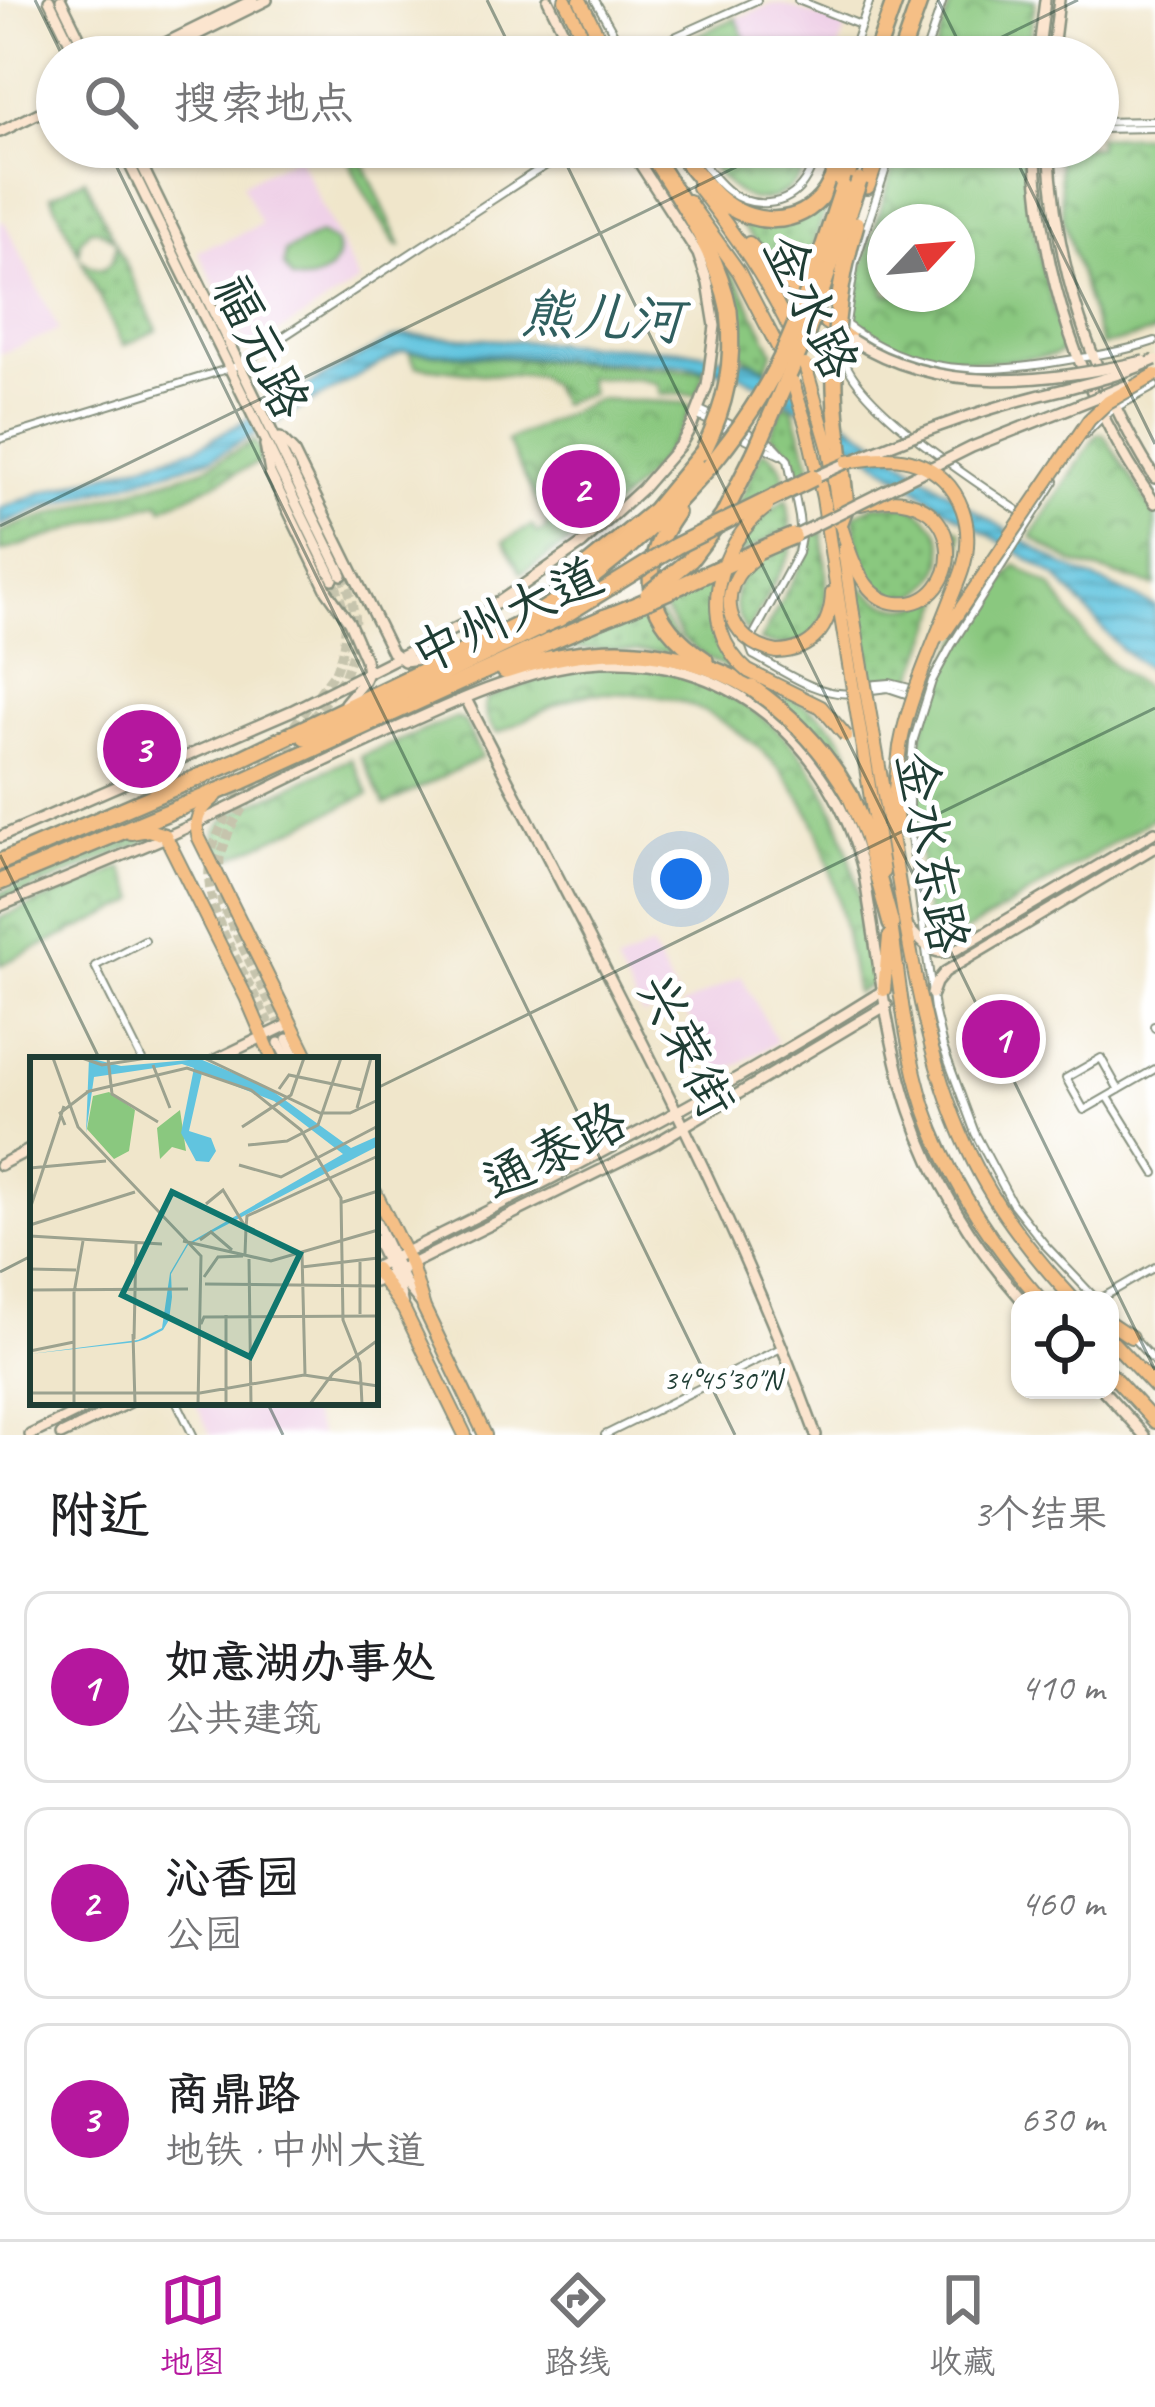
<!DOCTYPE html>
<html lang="zh">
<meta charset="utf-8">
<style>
:root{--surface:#fff;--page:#f2f2f2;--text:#202124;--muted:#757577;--line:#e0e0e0;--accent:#b5179e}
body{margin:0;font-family:Caveat,"LXGW WenKai TC",sans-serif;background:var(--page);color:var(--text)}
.controls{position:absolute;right:36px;bottom:36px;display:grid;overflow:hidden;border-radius:24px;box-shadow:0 3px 9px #0004}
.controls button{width:108px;height:108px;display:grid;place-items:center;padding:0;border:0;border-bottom:3px solid var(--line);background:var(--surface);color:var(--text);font:60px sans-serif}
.compass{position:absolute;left:867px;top:204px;width:108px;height:108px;border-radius:50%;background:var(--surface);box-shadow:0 3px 9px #0004;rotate:64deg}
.you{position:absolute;left:681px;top:879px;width:42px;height:42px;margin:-30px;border:9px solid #fff;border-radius:50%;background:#1a73e8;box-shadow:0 0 0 18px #1a73e833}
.badge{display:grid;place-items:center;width:78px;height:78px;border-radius:50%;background:var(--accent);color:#fff;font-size:39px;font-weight:700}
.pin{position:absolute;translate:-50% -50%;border:6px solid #fff;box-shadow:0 3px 12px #0006}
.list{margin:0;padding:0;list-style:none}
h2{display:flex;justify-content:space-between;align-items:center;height:156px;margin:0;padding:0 48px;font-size:51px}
h2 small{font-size:39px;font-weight:400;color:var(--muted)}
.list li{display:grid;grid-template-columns:78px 1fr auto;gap:36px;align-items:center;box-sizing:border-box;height:192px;margin:0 24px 24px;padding:0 24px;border:3px solid var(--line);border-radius:24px}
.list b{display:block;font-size:45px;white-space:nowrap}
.list p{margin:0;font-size:39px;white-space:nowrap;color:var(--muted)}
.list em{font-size:39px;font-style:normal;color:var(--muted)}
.icon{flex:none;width:66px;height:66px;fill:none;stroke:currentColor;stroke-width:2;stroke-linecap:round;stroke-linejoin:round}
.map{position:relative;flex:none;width:1155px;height:1435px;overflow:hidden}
.search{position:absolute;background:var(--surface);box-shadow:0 3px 9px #0004;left:36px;right:36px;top:36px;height:132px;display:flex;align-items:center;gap:30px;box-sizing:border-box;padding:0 42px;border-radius:66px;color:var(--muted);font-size:45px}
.sheet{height:804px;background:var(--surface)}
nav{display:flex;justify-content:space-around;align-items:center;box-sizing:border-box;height:168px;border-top:3px solid var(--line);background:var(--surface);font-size:33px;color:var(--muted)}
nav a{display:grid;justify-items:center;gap:6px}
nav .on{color:var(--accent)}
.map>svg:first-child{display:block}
</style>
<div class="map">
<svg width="1155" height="1435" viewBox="0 0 1155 1435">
<defs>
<pattern id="grass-dots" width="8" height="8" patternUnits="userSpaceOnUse" patternTransform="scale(3)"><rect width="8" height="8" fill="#8ac87f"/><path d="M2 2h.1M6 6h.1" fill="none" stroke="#70a469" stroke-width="1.8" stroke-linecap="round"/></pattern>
<pattern id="park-crowns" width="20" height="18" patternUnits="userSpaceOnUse" patternTransform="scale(3)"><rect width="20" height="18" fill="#8ac87f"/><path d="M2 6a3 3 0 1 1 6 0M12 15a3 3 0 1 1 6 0" fill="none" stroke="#70a469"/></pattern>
<pattern id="water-rules" width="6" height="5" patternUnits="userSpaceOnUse" patternTransform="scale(3)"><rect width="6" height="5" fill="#61c4df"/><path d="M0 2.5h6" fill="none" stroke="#4fa0b6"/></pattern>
</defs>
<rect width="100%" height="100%" fill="#fff"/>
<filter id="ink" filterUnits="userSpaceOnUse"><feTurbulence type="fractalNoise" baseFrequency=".00833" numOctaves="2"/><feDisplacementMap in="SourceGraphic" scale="24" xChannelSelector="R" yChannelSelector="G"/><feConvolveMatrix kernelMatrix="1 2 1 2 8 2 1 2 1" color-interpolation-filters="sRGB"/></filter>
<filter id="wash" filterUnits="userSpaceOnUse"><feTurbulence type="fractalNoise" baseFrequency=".004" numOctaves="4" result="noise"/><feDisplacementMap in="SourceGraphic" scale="48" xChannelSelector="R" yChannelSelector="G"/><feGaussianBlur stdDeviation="2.7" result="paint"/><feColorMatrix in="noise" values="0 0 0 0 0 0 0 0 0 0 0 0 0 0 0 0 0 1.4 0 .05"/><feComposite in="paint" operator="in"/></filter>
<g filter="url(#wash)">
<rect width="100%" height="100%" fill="#f0e6cb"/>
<g fill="#efd0e7">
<polygon points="774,4 784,5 846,26 836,57 753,57 736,18"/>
<polygon points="298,156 359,282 257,346 249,348 245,345 198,251 217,242 219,244 261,224 242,184"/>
<polygon points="4,221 59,330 0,354 0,222"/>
<polygon points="651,947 677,998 643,1016 616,964"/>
<polygon points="741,976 777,1042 719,1075 682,1006"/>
<polygon points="195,1402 305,1402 320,1435 211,1435"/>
</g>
<g fill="url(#grass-dots)" stroke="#54825a" stroke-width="3">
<path d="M343 147H356L401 246H398C376 215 357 182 343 147Z"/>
<polygon points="85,179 113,239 100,230 90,229 80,241 79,254 51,196"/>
<polygon points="820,204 826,208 799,287 794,286 730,212 751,222"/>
<path d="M116 244 157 330 123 346 81 259C100 277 114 268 116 244Z"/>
<polygon points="723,262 738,282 773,351 766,368 737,352"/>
<path d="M784 404 793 408 813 473 800 479C796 458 788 445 770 435Z"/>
<path d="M763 450C779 458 783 469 786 485L735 510Z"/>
<path d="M787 499 791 529 733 557C742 533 765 512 787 499Z"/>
<path d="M875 505C886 506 903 503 912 507 918 509 922 514 927 518 978 563 895 642 864 570 857 553 857 533 854 515Z"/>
<path d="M945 522 961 532V553L912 683 894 678 871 679 856 582C914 643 975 583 945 522Z"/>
<path d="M822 530C827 577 842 666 760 641L803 561 808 535Z"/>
<path d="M792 543 790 554 747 633C716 584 751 564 792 543Z"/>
<path d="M715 574C709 614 715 649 746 676L745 678 703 655 683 639 658 601Z"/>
<polygon points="652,605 687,653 557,648"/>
<path d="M787 696C848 726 852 749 863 813L782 704Z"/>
<polygon points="155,834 156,837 0,903 0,893 140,836"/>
</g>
<g fill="url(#park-crowns)" stroke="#54825a" stroke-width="3" fill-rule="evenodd">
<polygon points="952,0 1035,0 1027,57 933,57"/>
<polygon points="736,18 753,57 648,57"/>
<polygon points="1155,135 1155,332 1101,346 1063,218 1057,147 1098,147 1098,137"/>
<path d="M699 147H812L813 149C805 181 771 217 736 191 720 180 710 163 699 147Z"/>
<path d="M900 147H1024C1028 214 1044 280 1064 344L1062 351 1055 355C1036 357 1016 360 997 361 970 363 874 348 858 326 852 317 853 307 853 297ZM885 222H957V294H885Z"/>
<polygon points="409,352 704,371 699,395 660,394 658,384 641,379 586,378 591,393 560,403 550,384 537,376 480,374 416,366"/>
<path d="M599 399 684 403 691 407C670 469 578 542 521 573L504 541 532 526 537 534 546 529 547 523 507 441Z"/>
<polygon points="1097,434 1103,434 1105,437 1155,515 1155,586 1073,563 1031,537"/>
<polygon points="254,441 261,452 259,462 163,508 159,502 0,552 0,533 3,531 26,522 203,469"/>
<path d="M1016 565 1052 587 1087 639 1115 667 1155 695V817L991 917 947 942H936L928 932C919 832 900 739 955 648 972 619 995 592 1016 565Z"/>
<path d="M641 665C656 669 672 671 686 676 698 680 709 686 720 692 840 750 851 855 874 972V983L856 993C833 869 825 771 699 709 669 695 642 694 609 693 600 693 590 692 582 695 553 703 525 721 498 733 489 726 481 710 487 699 546 673 576 667 641 665Z"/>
<polygon points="455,718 464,721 482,757 385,805 361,756"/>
<polygon points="351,759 369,794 224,861 214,841 217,829 229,815"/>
<polygon points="122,868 137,899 133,903 0,965 0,918"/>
</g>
<path fill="#8ac87f" stroke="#54825a" stroke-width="3" d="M320 234 335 242C346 268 315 285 292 279L284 266 285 252Z"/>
<polygon fill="url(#water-rules)" stroke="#40808a" stroke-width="3" points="406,335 685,350 755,363 847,421 965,504 1063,565 1155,606 1155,674 1121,649 1057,577 1037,564 945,508 796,406 740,374 684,365 403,351 212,458 46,507 0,526 0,509 41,493 196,448 390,340"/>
</g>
<g filter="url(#ink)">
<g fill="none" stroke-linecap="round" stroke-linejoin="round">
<g stroke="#c6c4ad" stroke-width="9" stroke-dasharray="9 4.5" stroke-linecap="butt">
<path d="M276 1036C261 1008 247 980 233 952 203 891 198 864 234 803L335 672C349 638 348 612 333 579"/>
<path d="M287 1039 222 905 219 883 220 858 230 829 242 809 344 677C359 640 359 611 342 575"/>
</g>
<g stroke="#889280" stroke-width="10">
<g id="street">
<polyline points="595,0 627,57"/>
<polyline points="798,0 860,25"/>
<polyline points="630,57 757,0"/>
<polyline points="850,57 870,0"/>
<polyline points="924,57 943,0"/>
<polyline points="1098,122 1155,121"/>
<polyline points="1098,129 1155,128"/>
<path d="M691 147C702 162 713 179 728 191 751 209 787 208 804 182 811 172 815 159 819 147"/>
<path d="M845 324C913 376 982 375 1062 361 1094 356 1125 351 1155 341"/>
<polyline points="844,336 855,263 893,147"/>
<path d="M842 349C845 400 981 485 1023 514"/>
<path d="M700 410 774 445 788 460 799 517 801 537 798 553 752 638 750 647 753 655C782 670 818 697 851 693"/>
<polyline points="696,415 780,455"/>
<polyline points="1085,435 1106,413 1155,386"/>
<polyline points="0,439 240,365 532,174 577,147"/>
<polyline points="1055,481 951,646 932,681 913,742 909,785 909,821 934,1009 943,1047 975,1133 1012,1203 1046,1246 1097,1300"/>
<polyline points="866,685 890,683 917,690"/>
<polyline points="864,691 888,688 915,697"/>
<polyline points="1154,1026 1155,1028"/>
<polyline points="142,1060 95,966 145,940"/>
<polyline points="1119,1090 1101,1058 1066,1078 1084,1110 1155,1069"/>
<polyline points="1108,1097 1155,1173"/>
<polyline points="1098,1300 1155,1267"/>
<polyline points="1133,1338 1155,1362"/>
<polyline points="177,1402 193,1435"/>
<polyline points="605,1435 783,1347"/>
</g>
</g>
<g stroke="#889280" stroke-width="14">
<g id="secondary">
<polyline points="49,0 77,57"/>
<polyline points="61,0 89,57"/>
<polyline points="548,0 576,57"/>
<polyline points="137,57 253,0"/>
<polyline points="152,57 267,0"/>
<polyline points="1038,57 1045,0"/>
<polyline points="1052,57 1059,0"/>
<polyline points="0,132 57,104"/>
<polyline points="121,147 333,579"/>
<polyline points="133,147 342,575"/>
<path d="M1035 147C1041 275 1081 398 1155 503"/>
<path d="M1049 147C1056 270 1090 374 1155 478"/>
<polyline points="280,438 293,451 392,652 404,661 441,656"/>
<polyline points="265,445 270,473 327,591 349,622 365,659 367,673 364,680 345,703"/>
<path d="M466 699C590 941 722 1179 816 1435"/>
<polyline points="0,837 291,711 474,619 582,544 642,489 681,444 692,425 707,386 715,326 708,283 698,254 629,147"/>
<path d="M0 906C56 883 112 860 168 836 229 809 288 778 349 750 416 720 515 669 588 663 727 650 833 743 864 874 877 949 886 1039 910 1110 933 1180 974 1246 1022 1300"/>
<path d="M906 926C925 943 929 958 956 950L1155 832"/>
<polyline points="932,994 936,983 945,972 1155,847"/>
<polyline points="287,1039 297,1060"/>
<polyline points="279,1043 288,1060"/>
<polyline points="215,1060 290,1024"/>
<polyline points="0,1165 33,1148"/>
<polyline points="375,1220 406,1285 421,1303"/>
<polyline points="375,1239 399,1288 403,1306"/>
<path d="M375 1267C549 1182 720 1093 884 990"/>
<polyline points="375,1282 656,1143 887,1005"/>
<polyline points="1103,1390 1144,1435"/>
<polyline points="30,1435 98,1402"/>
<polyline points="61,1435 130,1402"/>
</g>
</g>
<g stroke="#889280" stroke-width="16">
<g id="primary">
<polyline points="565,0 593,57"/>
<polyline points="580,0 609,57"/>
<path d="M698 187C735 234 768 281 793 336"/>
<polyline points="688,201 739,272 783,357"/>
<polyline points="749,243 826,323 852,340"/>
<polyline points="807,428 823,498 841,617"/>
<polyline points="829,449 840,518"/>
<path d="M840 523C847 543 853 567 866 584 874 595 884 602 897 603 967 611 974 476 861 504"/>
<polyline points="844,550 853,614"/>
<path d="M777 652C812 651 831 627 832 593"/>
<polyline points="862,743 883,872"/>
<path d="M875 744C885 801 895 858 904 915 920 1006 937 1094 981 1176 1006 1222 1039 1262 1074 1300"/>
<path d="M216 796C201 809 192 818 199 838L309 1060"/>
<polyline points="897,829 895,789 900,747"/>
<polyline points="131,833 148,830 165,835 247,999 273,1060"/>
<path d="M890 916C899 980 905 1048 925 1109 949 1181 992 1244 1041 1300"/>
<polyline points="884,990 889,937"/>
<polyline points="375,1192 411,1265 424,1308 485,1435"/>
<polyline points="375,1269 404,1310 465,1435"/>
<polyline points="1110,1323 1131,1337"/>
<polyline points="1110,1339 1155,1387"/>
<polyline points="1110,1373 1155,1422"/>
</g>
</g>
<g stroke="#889280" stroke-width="20">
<g id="highway">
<polyline points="875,57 895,0"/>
<polyline points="900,57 920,0"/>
<path d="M647 147C680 200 717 249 729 311"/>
<path d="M675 147C689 164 702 183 718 198 750 226 799 230 826 191 834 178 839 162 844 147"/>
<polyline points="867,186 881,147"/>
<polyline points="843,187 857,147"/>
<polyline points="839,441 846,506 840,522"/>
<path d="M676 513C634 572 646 621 705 660"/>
<polyline points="690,560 723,516 755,452"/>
<polyline points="558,589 655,510 703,452"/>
<path d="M505 671C592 643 670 641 752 688"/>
<polyline points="305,737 333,727 558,619"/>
<polyline points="849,793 866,833 891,924"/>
<polyline points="0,862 234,762 519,625 585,583 620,555 672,507 709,467"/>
<polyline points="0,882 243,781 548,642"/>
</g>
</g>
<use href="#street" stroke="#fff" stroke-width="6"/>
<use href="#secondary" stroke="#fbe5cf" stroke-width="9"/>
<use href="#primary" stroke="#f5bf86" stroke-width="12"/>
<use href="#highway" stroke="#f5bf86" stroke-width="15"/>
<g stroke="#889280" stroke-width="14" stroke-linecap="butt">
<g id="secondary-bridge">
<path d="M852 340C942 397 1045 382 1144 361"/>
<path d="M813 478C875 450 938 424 1004 405 1054 390 1107 382 1155 360"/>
<polyline points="794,536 972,447 1128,385"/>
</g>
</g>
<g stroke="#889280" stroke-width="16" stroke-linecap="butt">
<g id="primary-bridge">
<polyline points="805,365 829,449"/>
<polyline points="793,383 807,428"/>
<path d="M847 462C881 456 915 453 943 479 961 496 969 521 967 546 966 567 955 588 948 607 930 653 909 698 900 747"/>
<path d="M767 507C717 545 694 625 748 671L821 707 846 736"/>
<path d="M756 557C712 587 726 643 777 652"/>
<polyline points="853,614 875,744"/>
<polyline points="841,617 862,743"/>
<polyline points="943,635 1089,420 1108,402 1155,375"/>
</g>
</g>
<g stroke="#889280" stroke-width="20" stroke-linecap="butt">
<g id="highway-bridge">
<path d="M839 441C830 366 834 296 856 224"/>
<path d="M703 452C726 406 735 363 729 311"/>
<polyline points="755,452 807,333 859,181"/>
<path d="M709 467C737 433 763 396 782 356 807 302 824 244 843 187"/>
<polyline points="648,594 690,560"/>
<polyline points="558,619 676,546 813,478"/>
<path d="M601 619C666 595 728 562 793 536"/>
<polyline points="548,642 606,617"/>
<path d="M752 688C793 716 824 750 849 793"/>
</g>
</g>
<use href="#secondary-bridge" stroke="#fbe5cf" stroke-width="9"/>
<use href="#primary-bridge" stroke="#f5bf86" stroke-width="12"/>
<use href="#highway-bridge" stroke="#f5bf86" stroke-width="15"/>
</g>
</g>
<path fill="none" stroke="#1f3d34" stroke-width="3" stroke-opacity="0.45" d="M35 0 63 57M487 0 515 57M938 0 966 57M961 57 1078 0M107 147 735 1435M558 147 1155 1370M1010 147 1155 444M0 526 777 147M0 855 100 1060M375 1089 1155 708M0 1272 33 1255M267 1402 283 1435"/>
<g text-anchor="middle" stroke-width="10" stroke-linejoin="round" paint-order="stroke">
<g font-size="51" fill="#1f3d34" stroke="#fff">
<text transform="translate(812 306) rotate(65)" y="18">金水路</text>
<text transform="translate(262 346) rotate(64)" y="18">福元路</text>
<text transform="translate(506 614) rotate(-25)" y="18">中州大道</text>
<text transform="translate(933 852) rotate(80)" y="18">金水东路</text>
<text transform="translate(687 1045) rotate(63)" y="18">兴荣街</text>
<text transform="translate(554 1150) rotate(-27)" y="18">通泰路</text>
</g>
<g font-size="54" font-style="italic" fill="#305f5f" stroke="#fff">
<text transform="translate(602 316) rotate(3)" y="19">熊儿河</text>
</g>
</g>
<g transform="translate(30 1057)">
<rect width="348" height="348" fill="#f0e6cb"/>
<path d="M79 35 105 53 99 94 84 102 57 72 63 39ZM150 53 156 94 142 90 130 102 127 71Z" fill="#8ac87f"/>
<path d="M59 1 91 9 170 2 237 30 321 91 348 79V89L158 188 141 217 142 240 139 263 133 273 116 282 106 285 0 297 108 283 132 271 140 216 157 187 313 97 244 44 172 16 159 74 181 81 186 94 179 105 166 104 151 76 164 11 152 7 64 20 56 76Z" fill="#61c4df"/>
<path fill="none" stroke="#9ca28f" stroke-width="3" d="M23 1 48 70 171 199 168 347M52 1 72 8 117 1M78 1 82 37 128 65M174 1 290 56H320L348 43M123 8 140 51M249 32 259 18 332 33M56 35 157 11 221 33 271 73 311 141 313 263 330 306 332 347M327 51 341 1M35 68 30 56 59 34M212 70 261 38 274 1M218 88 257 84 288 68 311 1M209 108 251 120 348 69M0 111 76 104M310 146 348 134M176 147 193 133 216 171 215 197M0 152 34 49M0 168 105 135M216 171 217 159 348 99M0 179 132 187M170 183 181 175 202 193M153 184 241 204 348 173M272 196 275 317M219 202 221 347M272 210 348 201M0 212 46 213M174 220 188 200 213 199M175 227 348 229M0 233 158 232M330 257V205M196 258V347M171 267 174 260 348 259M103 277 105 347M104 282 106 187M0 294 44 285M0 336H170L274 318 348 329M44 347V236L53 184M280 347 303 316 348 283"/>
<path fill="#0f766e" fill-opacity="0.15" stroke="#0f766e" stroke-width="6" d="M142 135 270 197 220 300 92 238Z"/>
<rect width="348" height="348" fill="none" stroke="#1f3d34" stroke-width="6"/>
</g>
<g font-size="30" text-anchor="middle" fill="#1f3d34" stroke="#fff" stroke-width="10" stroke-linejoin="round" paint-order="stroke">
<text x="722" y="1389">34°45'30"N</text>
</g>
</svg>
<div class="controls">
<button><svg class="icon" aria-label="locate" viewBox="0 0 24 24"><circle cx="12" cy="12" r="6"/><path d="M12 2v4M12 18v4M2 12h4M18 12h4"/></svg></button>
</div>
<svg class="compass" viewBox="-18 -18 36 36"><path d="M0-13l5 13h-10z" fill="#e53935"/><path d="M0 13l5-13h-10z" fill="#757577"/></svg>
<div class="you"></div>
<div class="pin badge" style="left:1001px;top:1039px">1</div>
<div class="pin badge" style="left:581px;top:489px">2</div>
<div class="pin badge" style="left:142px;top:749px">3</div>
<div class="search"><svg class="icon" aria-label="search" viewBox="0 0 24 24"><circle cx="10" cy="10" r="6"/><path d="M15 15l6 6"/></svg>搜索地点</div>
</div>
<section class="sheet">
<h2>附近<small>3个结果</small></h2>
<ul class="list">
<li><span class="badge">1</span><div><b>如意湖办事处</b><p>公共建筑</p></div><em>410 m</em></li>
<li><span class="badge">2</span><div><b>沁香园</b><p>公园</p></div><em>460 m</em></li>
<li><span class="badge">3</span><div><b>商鼎路</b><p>地铁 · 中州大道</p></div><em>630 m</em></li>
</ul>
</section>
<nav>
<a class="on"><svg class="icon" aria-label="map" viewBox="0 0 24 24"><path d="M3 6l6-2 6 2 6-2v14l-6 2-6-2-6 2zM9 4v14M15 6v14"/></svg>地图</a>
<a><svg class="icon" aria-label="directions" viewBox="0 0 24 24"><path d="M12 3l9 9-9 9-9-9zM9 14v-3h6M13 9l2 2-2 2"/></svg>路线</a>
<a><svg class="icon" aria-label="saved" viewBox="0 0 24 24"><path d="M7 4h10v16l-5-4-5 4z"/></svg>收藏</a>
</nav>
